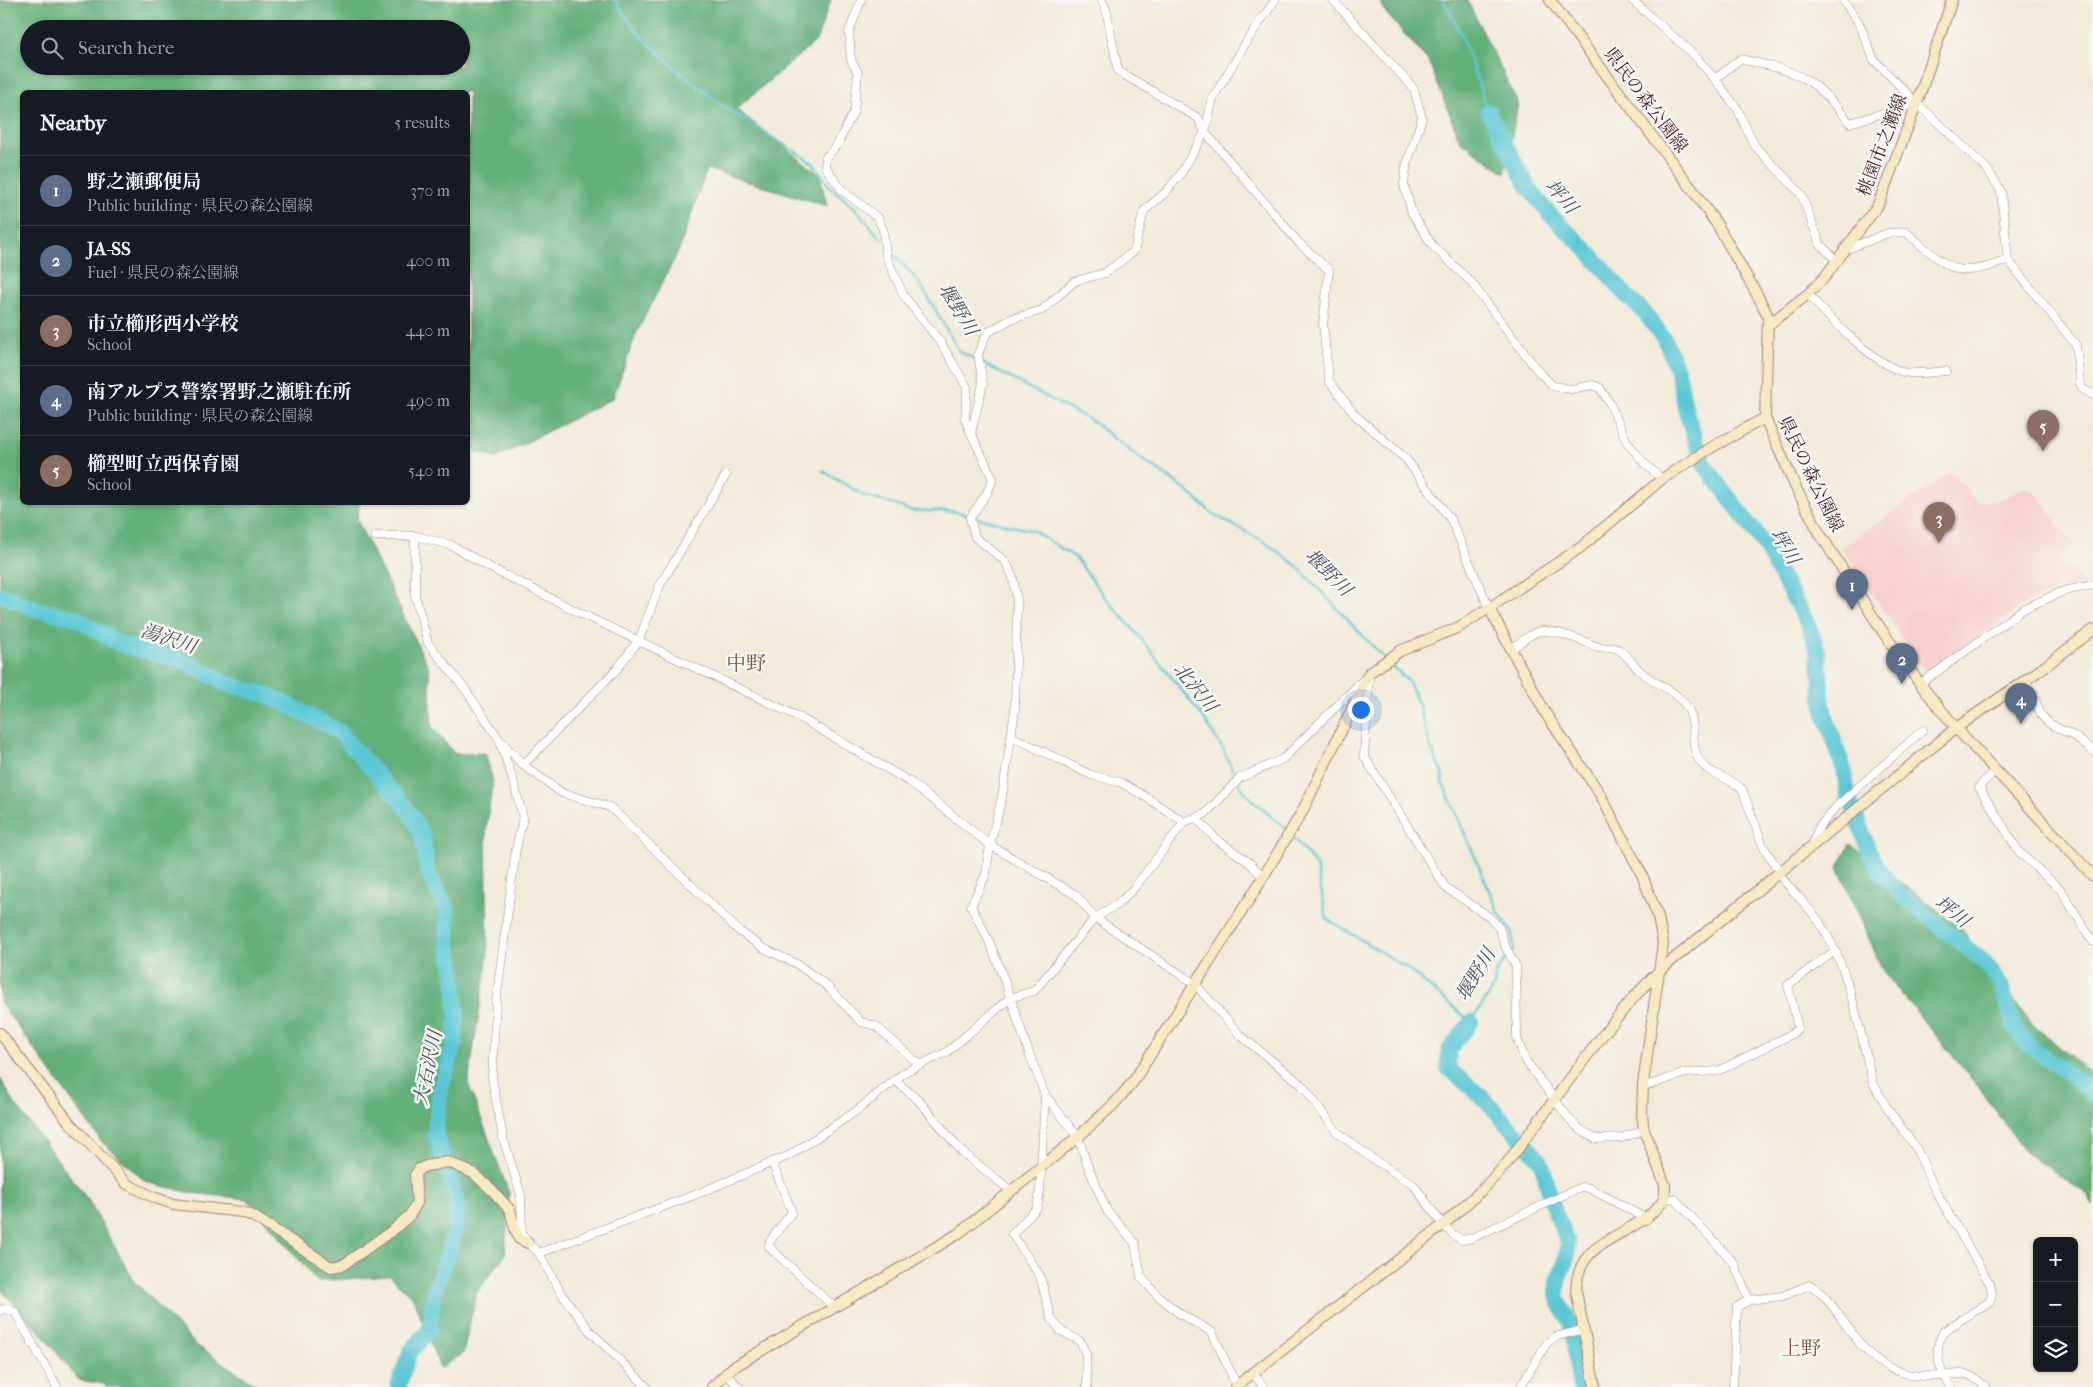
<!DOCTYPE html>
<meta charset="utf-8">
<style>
:root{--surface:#171b24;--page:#20242c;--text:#f1f3f6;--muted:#9ea1a6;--line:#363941;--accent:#8c9099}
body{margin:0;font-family:"IM FELL French Canon","Noto Serif JP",serif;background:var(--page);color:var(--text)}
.controls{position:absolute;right:15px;bottom:15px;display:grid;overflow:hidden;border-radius:8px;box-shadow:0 1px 4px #0004}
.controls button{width:45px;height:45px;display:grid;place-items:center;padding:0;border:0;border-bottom:1px solid var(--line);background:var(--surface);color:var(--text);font:25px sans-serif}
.you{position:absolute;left:1360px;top:709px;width:18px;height:18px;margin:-12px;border:4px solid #fff;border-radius:50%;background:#1a73e8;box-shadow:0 0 0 8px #1a73e833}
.badge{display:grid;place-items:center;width:32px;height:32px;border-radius:50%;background:var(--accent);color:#fff;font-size:16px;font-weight:700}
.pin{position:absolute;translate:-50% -41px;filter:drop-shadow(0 1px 2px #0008)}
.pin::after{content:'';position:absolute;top:26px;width:18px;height:15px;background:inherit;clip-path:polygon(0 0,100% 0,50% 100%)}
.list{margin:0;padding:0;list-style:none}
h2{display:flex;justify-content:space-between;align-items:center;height:65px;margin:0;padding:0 20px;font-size:21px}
h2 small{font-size:16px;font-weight:400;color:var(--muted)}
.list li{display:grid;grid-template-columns:32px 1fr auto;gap:15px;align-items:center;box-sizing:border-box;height:70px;padding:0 20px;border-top:1px solid var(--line)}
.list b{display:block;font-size:19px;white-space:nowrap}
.list p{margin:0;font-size:16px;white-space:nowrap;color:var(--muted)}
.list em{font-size:16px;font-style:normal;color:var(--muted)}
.icon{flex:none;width:28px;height:28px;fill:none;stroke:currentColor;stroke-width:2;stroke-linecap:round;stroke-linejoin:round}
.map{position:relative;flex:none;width:2093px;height:1387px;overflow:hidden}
.search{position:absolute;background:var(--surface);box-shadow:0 1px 4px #0004;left:20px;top:20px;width:450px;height:55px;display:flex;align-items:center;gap:12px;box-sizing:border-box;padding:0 18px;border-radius:28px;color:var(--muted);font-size:19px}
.panel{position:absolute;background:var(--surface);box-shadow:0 1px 4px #0004;left:20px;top:90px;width:450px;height:415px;border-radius:8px}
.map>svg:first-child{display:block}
</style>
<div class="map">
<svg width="2093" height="1387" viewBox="0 0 2093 1387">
<rect width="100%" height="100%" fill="#f6f6f2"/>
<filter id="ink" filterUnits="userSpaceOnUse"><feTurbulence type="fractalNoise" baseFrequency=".02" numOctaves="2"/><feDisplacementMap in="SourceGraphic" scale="10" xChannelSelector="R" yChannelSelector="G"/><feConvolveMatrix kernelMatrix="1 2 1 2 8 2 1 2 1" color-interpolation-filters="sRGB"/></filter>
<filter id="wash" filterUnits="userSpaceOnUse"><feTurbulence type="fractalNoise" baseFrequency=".0096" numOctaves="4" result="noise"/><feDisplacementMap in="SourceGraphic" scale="20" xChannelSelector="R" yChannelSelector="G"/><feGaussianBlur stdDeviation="1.12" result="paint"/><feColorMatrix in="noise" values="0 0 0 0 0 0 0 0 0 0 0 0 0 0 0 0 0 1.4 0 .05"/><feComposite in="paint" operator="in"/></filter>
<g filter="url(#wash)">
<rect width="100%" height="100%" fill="#f2ead8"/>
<polygon fill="#f7d0ce" points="1951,471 1977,502 2000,500 2026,487 2032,489 2074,545 2060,557 2084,584 2056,590 2027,602 1927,674 1841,548"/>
<g fill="#62af78" stroke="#566752" fill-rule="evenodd">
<path d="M0 0H831L816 41 736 109 820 175 827 206 707 169 679 250 636 334 613 398 496 458 468 449V92H22V502L360 503 357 520 429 668 432 727 455 754 485 753 493 781 486 830 488 956 468 1083 509 1193 505 1255 477 1292 463 1354 440 1368 413 1298 390 1276 317 1281 247 1199 191 1193 146 1182 101 1141 0 1002ZM29 29H461V66H29Z"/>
<polygon points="1380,0 1467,0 1518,103 1505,173 1460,141 1429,62 1386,13"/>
<polygon points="1850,844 1960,927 2032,1024 2093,1075 2093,1205 2088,1195 2025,1152 1983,1093 1883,971 1838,867"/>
<polygon points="0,1078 15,1104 89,1201 134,1281 196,1345 260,1387 107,1387 104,1384 79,1380 33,1324 0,1289"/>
</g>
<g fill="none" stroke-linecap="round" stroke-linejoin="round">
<g stroke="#5bc7d4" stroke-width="2.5">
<polyline points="614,0 640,35 680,72 723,106 813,163 830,187 854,207 882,240"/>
<polyline points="1443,0 1461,33 1488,111"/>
<polyline points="887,246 921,285 959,351 1092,421 1134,454 1181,486 1213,514 1265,542 1297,566 1384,658"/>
<polyline points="823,471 863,495 913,511 953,511 969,515"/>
<polyline points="974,517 1034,531 1076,558 1103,595 1135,631 1203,717 1224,751 1236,778"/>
<polyline points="1388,662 1409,682 1419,706 1431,748 1442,773 1443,783 1498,911 1512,933 1514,950 1512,952"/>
<path d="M1239 783C1245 798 1275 817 1288 831"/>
<polyline points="1291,835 1316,865 1327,919 1407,968 1471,1022 1494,987 1496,972 1508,957"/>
</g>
<g stroke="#5bc7d4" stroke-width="16">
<polyline points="1488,111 1528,187 1552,217 1586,249 1628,297 1644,312 1665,340 1678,372 1686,412 1703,463 1761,540 1809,626 1818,652 1823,708 1844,770 1848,794 1869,851 1879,870 1902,896 1982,960 1995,975 2001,985 2014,1027 2030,1047 2081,1083 2093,1096"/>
<polyline points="0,594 37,610 74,617 122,645 183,661 227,684 268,695 325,724 339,732 384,783 405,806 422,833 427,871 447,909 448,942 454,972 457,1017 454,1047 441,1087 435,1133 457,1201 456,1227 446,1260 433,1295 430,1329 410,1352 398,1387"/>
<polyline points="1471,1022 1449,1050 1448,1068 1483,1098 1541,1161 1554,1210 1568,1242 1567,1257 1558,1281 1557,1294 1559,1302 1571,1324 1580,1387"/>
</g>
</g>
</g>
<g filter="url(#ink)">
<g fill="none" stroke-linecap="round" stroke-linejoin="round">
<g stroke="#9e8482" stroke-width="9">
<g id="street">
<polyline points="861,0 849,32 851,60 858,73 854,111 837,145 826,157 825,167 842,190 878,218 883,230 886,256 904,296 941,343 967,387 965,419 971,433"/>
<polyline points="1102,0 1106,9 1118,71 1198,118 1205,132 1299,243 1329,270 1323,325 1329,381 1355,415 1406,459 1451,520 1489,608"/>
<polyline points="1333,0 1414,89 1422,118 1406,167 1404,185 1412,213 1432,245 1471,282 1538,371 1553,386 1571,389 1593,385 1600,388 1610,404 1627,442 1644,463 1662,479"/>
<polyline points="1632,0 1693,54 1715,79 1738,110 1754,145 1801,194 1820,244 1838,262"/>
<polyline points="1843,0 1859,23 1874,60 1917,103 1987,169 2001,191 2008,260 2076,345 2080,383 2083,389 2093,395"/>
<path d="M1715 79 1740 59C1763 64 1793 70 1813 84 1827 94 1839 110 1850 123L1917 103"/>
<path d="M1847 249 1888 233 1906 232C1916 241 1944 266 1957 269 1974 273 1992 265 2008 260"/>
<path d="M1808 294C1829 318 1873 363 1903 372 1912 375 1935 372 1946 371"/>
<polyline points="375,536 415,536 451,545 487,566 584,615 797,716 910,782 990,845 1076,895 1095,918 1195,984 1240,1035 1302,1085 1337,1132 1371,1158 1413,1184 1443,1225 1454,1235 1462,1240 1472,1238 1581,1187 1589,1188 1647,1219"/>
<polyline points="415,536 415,595 428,643 465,689 499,739 514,783 523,818 516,849 496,1002 492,1078 503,1138 521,1195 522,1234 528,1243 539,1253 561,1293 589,1330 647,1387"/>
<path d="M1511 649C1519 644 1528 635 1537 632 1552 627 1584 642 1599 647 1606 649 1612 646 1618 649 1626 654 1633 664 1640 671 1655 685 1680 691 1689 711 1697 727 1689 748 1701 763 1711 776 1730 777 1742 789L1763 846 1780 872"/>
<polyline points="1369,677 1364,756 1445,887 1488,916 1499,928 1506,948 1516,966 1517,1038 1525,1060 1570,1120 1581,1130 1596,1139 1621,1138 1644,1130"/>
<polyline points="2026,680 2042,716 2050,724 2074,736 2093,751"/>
<polyline points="1920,684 2025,608 2064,591 2093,585"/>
<polyline points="1011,736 1091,775 1120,782 1141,794 1184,822"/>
<polyline points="502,742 523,765 617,669 639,640 660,585 726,475"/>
<polyline points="523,765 562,793 610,807 739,931 763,948 797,964 827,986 861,1022 876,1026 920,1065"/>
<polyline points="1995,770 1979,787 2019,852 2061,890 2093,942"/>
<polyline points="1196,818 1216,839 1250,863 1263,877"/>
<polyline points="1812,846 1819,827 1837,806 1923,730"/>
<path d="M1778 874C1791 889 1806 904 1818 920 1850 966 1859 1030 1873 1083L1888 1109 1916 1148 1936 1192 1990 1284 1992 1294 1989 1302 1944 1331C1932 1350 1939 1370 1951 1387"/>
<polyline points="895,1080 920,1102 962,1152 1010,1190"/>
<polyline points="1643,1087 1685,1073 1718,1071 1792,1034 1798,1028 1788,985 1835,951"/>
<polyline points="1045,1095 1078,1137 1087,1164 1107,1211 1135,1243 1141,1277 1158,1296 1180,1314 1212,1332 1237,1386"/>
<polyline points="772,1162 792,1212 770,1241 769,1247 834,1307"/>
<polyline points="1665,1198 1675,1199 1734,1263 1749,1300 1737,1307 1733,1387"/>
<polyline points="539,1253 697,1194 790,1155 855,1112 905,1072 947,1052 1010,998 1034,991 1095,918 1118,904 1135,887 1184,822 1205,814 1240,778 1283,759 1365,678"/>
<path d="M1749 1300 1782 1296 1810 1285C1839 1302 1853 1350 1888 1367 1906 1376 1924 1377 1944 1376 1950 1375 1961 1373 1967 1374 1973 1376 1981 1383 1986 1387"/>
<polyline points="0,1311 3,1309 15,1312 57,1387"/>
<polyline points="1253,1373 1264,1387"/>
<polyline points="726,1374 739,1387"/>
<polyline points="1087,1387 1086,1354 1080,1341 1061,1331 1051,1318 1040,1276 1012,1234 1037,1208 1040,1191 1045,1095 1029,1053 1004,979 989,941 971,906 986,874 990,845 1002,797 1015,710 1017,600 1013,578 1006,562 975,537 970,518 987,493 993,479 971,433 983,384 978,354 987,333 1011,319 1042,310 1075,281 1105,273 1134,251 1144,211 1166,192 1180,175 1205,132 1213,98 1247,41 1275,0"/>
<polyline points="1520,1387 1547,1343 1555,1337 1584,1329"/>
</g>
</g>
<g stroke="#9e8482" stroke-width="12">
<g id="secondary">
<polyline points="1550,0 1695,193 1718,226 1760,300 1768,316 1765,418 1796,488 1820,534 1883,632 1920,684 1956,728 2093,876"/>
<polyline points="1768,325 1808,294 1824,278 1878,205 1917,103 1952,0"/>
<path d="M1489 608 1546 714 1600 794 1642 875 1658 917 1663 943 1643 1084 1642 1115 1644 1130 1665 1185V1198C1639 1239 1577 1233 1576 1291L1595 1387"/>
<polyline points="0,1033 70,1123 127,1184 153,1197 173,1204 241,1212 253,1216 331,1267 343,1265 393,1230 410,1215 417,1203 415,1175 419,1169 426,1166 448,1162 473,1173 492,1190 510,1210 515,1229 519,1239 528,1243"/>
<polyline points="712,1387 732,1368 958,1234 1078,1137 1113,1105 1133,1082 1259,884 1302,812 1369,673 1400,651 1459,627 1489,608 1580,548 1662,479 1714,446 1765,418"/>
<polyline points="1235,1387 1443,1225 1484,1188 1507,1163 1602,1036 1634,997 1659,971 1956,728 2040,670 2093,630"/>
</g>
</g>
<use href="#street" stroke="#fff" stroke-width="8"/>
<use href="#secondary" stroke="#f8e8c3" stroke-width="10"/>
</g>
</g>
<g text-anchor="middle" stroke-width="5" stroke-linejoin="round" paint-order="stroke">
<g font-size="18" fill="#4a1f2b" stroke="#f6f6f2">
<text transform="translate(1646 100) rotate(53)" y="6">県民の森公園線</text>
<text transform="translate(1882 145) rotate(-69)" y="6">桃園市之瀬線</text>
<text transform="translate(1811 474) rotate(64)" y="6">県民の森公園線</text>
</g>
<g font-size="19" font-style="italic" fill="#4f515e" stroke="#f6f6f2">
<text transform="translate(1562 196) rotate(50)" y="7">坪川</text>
<text transform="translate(959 309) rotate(59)" y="7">堰野川</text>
<text transform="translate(1786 546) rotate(59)" y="7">坪川</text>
<text transform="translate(1329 572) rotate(45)" y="7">堰野川</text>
<text transform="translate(169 638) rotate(18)" y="7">湯沢川</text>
<text transform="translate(1196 687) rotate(51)" y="7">北沢川</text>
<text transform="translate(1953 911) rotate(39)" y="7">坪川</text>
<text transform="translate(1475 974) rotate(-59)" y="7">堰野川</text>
<text transform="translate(427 1068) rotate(-78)" y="7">大石沢川</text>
</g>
<g font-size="20" fill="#7c514d" stroke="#f6f6f2">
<text x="746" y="670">中野</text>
<text x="1801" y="1355">上野</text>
</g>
</g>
</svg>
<div class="controls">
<button>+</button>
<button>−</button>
<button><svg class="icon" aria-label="layers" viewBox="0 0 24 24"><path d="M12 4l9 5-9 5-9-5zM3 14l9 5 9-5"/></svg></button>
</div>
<div class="you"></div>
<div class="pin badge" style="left:1852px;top:610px;background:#5c6f8a">1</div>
<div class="pin badge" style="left:1902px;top:684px;background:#5c6f8a">2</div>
<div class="pin badge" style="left:1939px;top:543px;background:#8d6e63">3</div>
<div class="pin badge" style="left:2021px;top:724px;background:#5c6f8a">4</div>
<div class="pin badge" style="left:2043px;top:451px;background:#8d6e63">5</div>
<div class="search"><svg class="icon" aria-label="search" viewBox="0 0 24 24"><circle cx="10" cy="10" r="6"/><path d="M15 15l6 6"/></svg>Search here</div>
<section class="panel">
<h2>Nearby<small>5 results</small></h2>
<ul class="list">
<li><span class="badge" style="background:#5c6f8a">1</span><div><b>野之瀬郵便局</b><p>Public building · 県民の森公園線</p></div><em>370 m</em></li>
<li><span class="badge" style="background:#5c6f8a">2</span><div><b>JA-SS</b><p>Fuel · 県民の森公園線</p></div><em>400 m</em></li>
<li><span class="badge" style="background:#8d6e63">3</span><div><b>市立櫛形西小学校</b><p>School</p></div><em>440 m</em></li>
<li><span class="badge" style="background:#5c6f8a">4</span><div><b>南アルプス警察署野之瀬駐在所</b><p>Public building · 県民の森公園線</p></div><em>490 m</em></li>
<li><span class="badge" style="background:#8d6e63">5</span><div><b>櫛型町立西保育園</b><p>School</p></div><em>540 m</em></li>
</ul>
</section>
</div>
